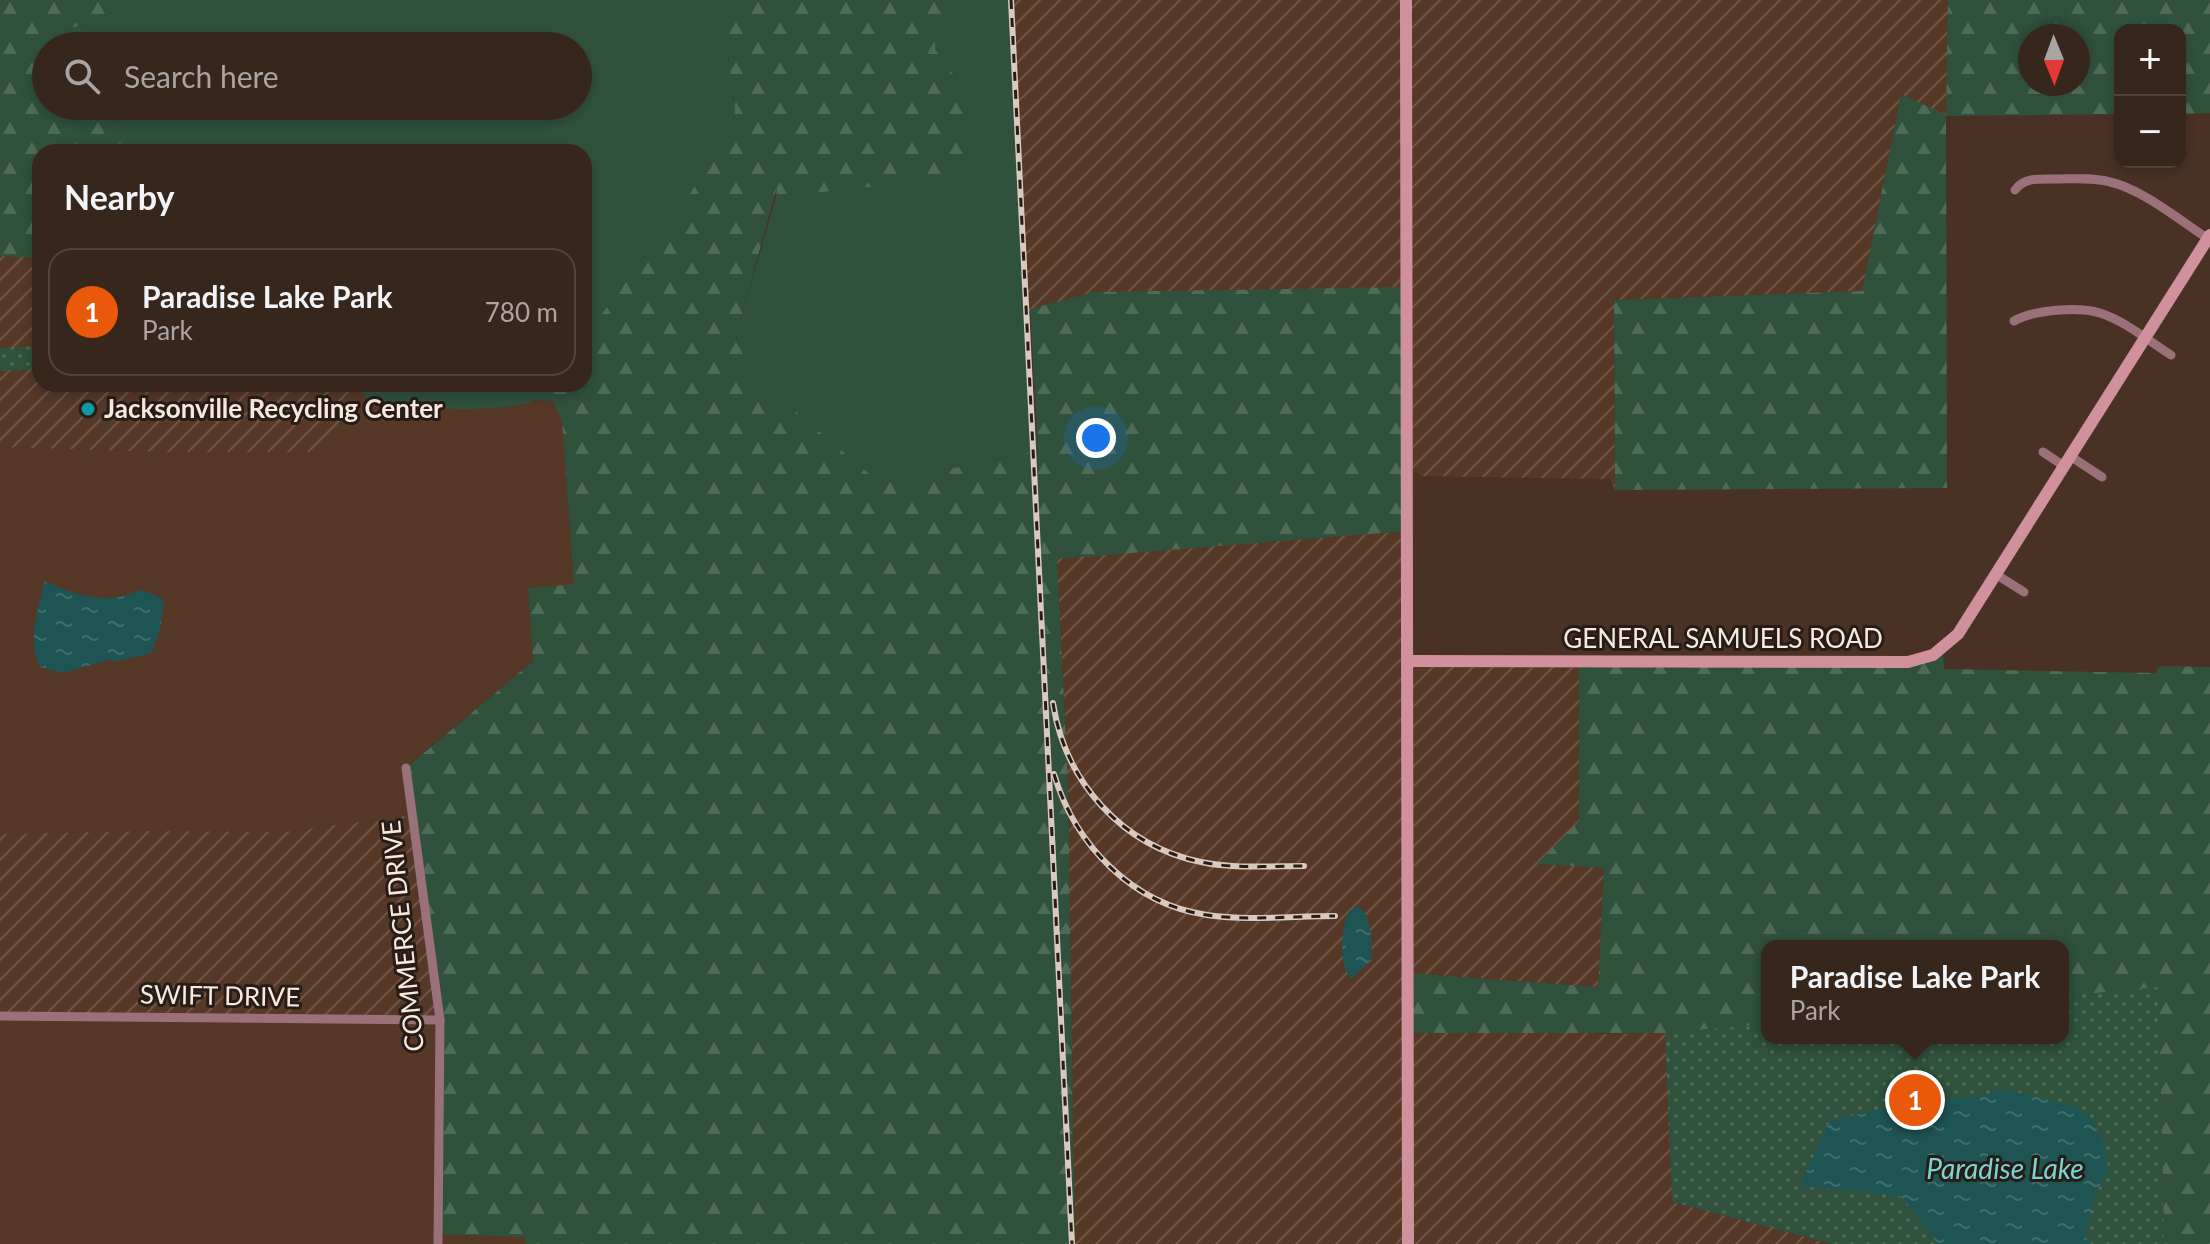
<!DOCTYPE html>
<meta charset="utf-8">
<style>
:root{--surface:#37261b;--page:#423228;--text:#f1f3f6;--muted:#aaa5a3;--line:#51433a;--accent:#ea580c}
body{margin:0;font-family:Lato,sans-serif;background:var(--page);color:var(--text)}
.controls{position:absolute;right:24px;top:24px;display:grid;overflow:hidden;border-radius:16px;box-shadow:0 4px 12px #0003}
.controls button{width:72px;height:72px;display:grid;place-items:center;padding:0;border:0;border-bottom:2px solid var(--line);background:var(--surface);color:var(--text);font:40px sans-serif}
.compass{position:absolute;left:2018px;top:24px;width:72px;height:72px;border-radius:50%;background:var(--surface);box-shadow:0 4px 12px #0003;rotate:179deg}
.you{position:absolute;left:1096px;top:438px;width:28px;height:28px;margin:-20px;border:6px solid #fff;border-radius:50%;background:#1a73e8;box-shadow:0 0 0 12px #1a73e833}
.badge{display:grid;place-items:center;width:52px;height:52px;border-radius:50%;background:var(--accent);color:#fff;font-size:26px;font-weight:700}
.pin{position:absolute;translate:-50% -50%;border:4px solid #fff;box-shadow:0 2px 8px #0006}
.popup{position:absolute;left:1761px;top:940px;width:308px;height:104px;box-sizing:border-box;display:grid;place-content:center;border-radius:16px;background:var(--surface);filter:drop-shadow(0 2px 6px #0005);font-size:26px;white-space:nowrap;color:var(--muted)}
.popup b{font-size:30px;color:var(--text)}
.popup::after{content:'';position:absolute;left:50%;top:100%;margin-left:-16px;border:16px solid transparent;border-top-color:var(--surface)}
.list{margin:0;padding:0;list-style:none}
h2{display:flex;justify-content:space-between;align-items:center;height:104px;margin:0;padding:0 32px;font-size:34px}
h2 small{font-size:26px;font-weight:400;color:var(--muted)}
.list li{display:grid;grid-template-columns:52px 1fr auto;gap:24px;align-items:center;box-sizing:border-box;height:128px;margin:0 16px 16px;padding:0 16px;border:2px solid var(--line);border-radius:24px}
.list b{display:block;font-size:30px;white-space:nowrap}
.list p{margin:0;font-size:26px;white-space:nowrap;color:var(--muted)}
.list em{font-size:26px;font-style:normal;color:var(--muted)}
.icon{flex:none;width:44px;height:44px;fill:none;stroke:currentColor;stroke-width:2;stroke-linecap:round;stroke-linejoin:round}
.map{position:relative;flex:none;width:2210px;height:1244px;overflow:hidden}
.search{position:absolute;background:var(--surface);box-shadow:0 4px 12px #0003;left:32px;top:32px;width:560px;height:88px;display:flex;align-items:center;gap:20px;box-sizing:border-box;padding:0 28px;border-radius:44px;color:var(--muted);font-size:30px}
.panel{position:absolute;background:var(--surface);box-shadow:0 4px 12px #0003;left:32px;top:144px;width:560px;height:248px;border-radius:24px}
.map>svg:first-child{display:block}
</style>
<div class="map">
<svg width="2210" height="1244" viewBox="0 0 2210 1244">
<defs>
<pattern id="industrial-furrows" width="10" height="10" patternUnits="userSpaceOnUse" patternTransform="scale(2)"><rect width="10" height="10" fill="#563827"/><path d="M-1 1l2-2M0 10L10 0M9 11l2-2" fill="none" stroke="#6f5546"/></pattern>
<pattern id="forest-firs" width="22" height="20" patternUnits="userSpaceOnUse" patternTransform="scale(2)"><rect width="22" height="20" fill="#30523c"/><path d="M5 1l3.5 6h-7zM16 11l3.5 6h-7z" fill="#4f6b58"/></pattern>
<pattern id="park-dots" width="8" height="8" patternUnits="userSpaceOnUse" patternTransform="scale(2)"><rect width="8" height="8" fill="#30523c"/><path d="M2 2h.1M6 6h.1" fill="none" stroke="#4f6b58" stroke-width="1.8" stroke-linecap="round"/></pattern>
<pattern id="water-ripples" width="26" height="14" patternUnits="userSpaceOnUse" patternTransform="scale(2)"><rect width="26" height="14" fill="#1f5454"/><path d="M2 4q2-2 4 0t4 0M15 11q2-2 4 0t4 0" fill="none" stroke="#406d6c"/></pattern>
</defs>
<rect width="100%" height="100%" fill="#493224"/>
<g fill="#563827">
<polygon points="357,387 380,404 390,406 504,407 534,400 561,401 574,585 528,588 533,661 406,767 412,815 284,832 146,831 0,834 0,447 160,452 326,452"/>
<polygon points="0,1016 440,1020 525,1237 526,1244 0,1244"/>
</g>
<g fill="url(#industrial-furrows)">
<polygon points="1011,0 1948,0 1946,116 1901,94 1862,291 1614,300 1615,490 1610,479 1422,476 1094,292 1025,312"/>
<polygon points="0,256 40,258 40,384 355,384 359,390 327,452 160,452 0,447"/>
<polygon points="1407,531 1408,660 1579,660 1579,822 1537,864 1604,868 1598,987 1408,973 1596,1034 1665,1033 1673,1202 1832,1244 1075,1244 1068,784 1057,558"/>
<polygon points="412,815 440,1020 0,1016 0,834 146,831 284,832"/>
</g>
<g fill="#30523c">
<polygon points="144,0 721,0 735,109 732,128 684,203 584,338 584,152 151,152 131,147 112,106 578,106 578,46 60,46 54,35"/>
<polygon points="958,0 1011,0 1025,312 1038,451 880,483 779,397 758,394 736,336 776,197 955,178 969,96 935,49 939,20"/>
<path d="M355 384H551C546 391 541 398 533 401 501 413 415 409 380 404L368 400Z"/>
</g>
<g fill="url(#forest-firs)" fill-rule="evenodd">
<polygon points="0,0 144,0 54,35 60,46 46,46 46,106 112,106 131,147 151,152 40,152 40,258 0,256"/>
<polygon points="721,0 958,0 939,20 935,49 969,96 970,135 955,178 776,197 777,187 736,336 758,394 779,397 880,483 1038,451 1030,309 1094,292 1407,287 1407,531 1057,559 1068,784 1075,1244 526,1244 525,1237 438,1234 440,1020 406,768 533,661 528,588 574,584 562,421 553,401 534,400 551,384 584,384 584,338 684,203 732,128 735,109"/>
<path d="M1948 0H2210V113L2180 114V30H2120V114L1946 116 1947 488 1615 490 1614 300 1862 291 1901 94 1946 115ZM2078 36V84H2030V36Z"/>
<polygon points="1943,649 1944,669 2156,673 2159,667 2164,666 2210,667 2210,1244 2164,1244 2158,988 2063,996 2063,946 1767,946 1767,1024 1665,1033 1408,1033 1408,973 1598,987 1604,868 1537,864 1579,821 1579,660 1908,662"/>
</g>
<g fill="url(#park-dots)">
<polygon points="37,346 40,369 0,371 0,348"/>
<polygon points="2158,987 2164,1244 1832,1244 1672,1202 1665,1033 1767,1024 1767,1038 2063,1038 2063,996"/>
</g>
<g fill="url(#water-ripples)">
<path d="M45 581C63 590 91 600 112 598 121 598 133 592 143 590L164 600 160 630 151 653 115 662 112 659 62 673 40 667C27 642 38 607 45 581Z"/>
<path d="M1358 906C1373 917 1372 944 1371 961L1351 979C1338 964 1341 927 1349 911Z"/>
<polygon points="2002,1089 2079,1107 2080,1111 2091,1117 2103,1143 2109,1170 2095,1194 2085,1235 2090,1244 1938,1244 1901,1196 1800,1186 1830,1120 1939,1098 1979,1097"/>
</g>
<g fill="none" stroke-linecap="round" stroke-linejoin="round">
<g stroke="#9a7178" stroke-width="9">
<path d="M2015 190C2024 177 2040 179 2054 179 2072 179 2092 177 2110 182 2142 189 2179 220 2207 238"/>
<path d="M2014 321C2034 310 2078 306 2100 313 2125 321 2149 341 2171 355"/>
<polyline points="2043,452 2064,466"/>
<polyline points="2070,456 2102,477"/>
<polyline points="1997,575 2024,592"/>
<polyline points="406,768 440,1020 438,1244"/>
<polyline points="0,1016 440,1020"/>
</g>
<g stroke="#d0919c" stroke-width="12">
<polyline points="1406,0 1408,1244"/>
<polyline points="1408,661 1908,662 1933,655 1958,634 2210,235"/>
</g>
<g stroke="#d9c9bf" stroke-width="6">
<g id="rail">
<polyline points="1011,0 1072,1244"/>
<path d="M1053 703C1065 782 1122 846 1201 862 1234 869 1270 866 1304 866"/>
<path d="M1054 774C1075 845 1132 904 1207 915 1248 921 1293 916 1335 916"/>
</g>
</g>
<use href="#rail" stroke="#271d16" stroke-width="3" stroke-dasharray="9" stroke-linecap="butt"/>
</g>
<circle fill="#0f9aa8" stroke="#271d16" stroke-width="3" cx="88" cy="409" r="8"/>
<g text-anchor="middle" stroke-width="6" stroke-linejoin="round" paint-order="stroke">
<g font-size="26" font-weight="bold" fill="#f8e9e0" stroke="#271d16" text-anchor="start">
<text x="104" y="418">Jacksonville Recycling Center</text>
</g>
<g font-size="26" fill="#f8e9e0" stroke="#271d16">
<text x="1723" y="648">GENERAL SAMUELS ROAD</text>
<text transform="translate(403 936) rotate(-96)" y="9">COMMERCE DRIVE</text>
<text transform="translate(220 996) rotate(1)" y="9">SWIFT DRIVE</text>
</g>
<g font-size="28" font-style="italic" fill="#7bd4d4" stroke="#271d16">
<text x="2005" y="1179">Paradise Lake</text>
</g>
</g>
</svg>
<div class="controls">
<button>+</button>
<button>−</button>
</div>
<svg class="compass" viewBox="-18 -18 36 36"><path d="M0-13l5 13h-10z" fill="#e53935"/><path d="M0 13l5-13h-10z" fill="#aaa5a3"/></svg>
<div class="you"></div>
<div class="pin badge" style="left:1915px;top:1100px">1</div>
<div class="popup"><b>Paradise Lake Park</b>Park</div>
<div class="search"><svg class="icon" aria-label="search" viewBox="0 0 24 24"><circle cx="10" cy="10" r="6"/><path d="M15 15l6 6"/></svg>Search here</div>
<section class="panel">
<h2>Nearby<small></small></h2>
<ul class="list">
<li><span class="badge">1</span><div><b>Paradise Lake Park</b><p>Park</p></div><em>780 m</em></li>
</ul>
</section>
</div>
